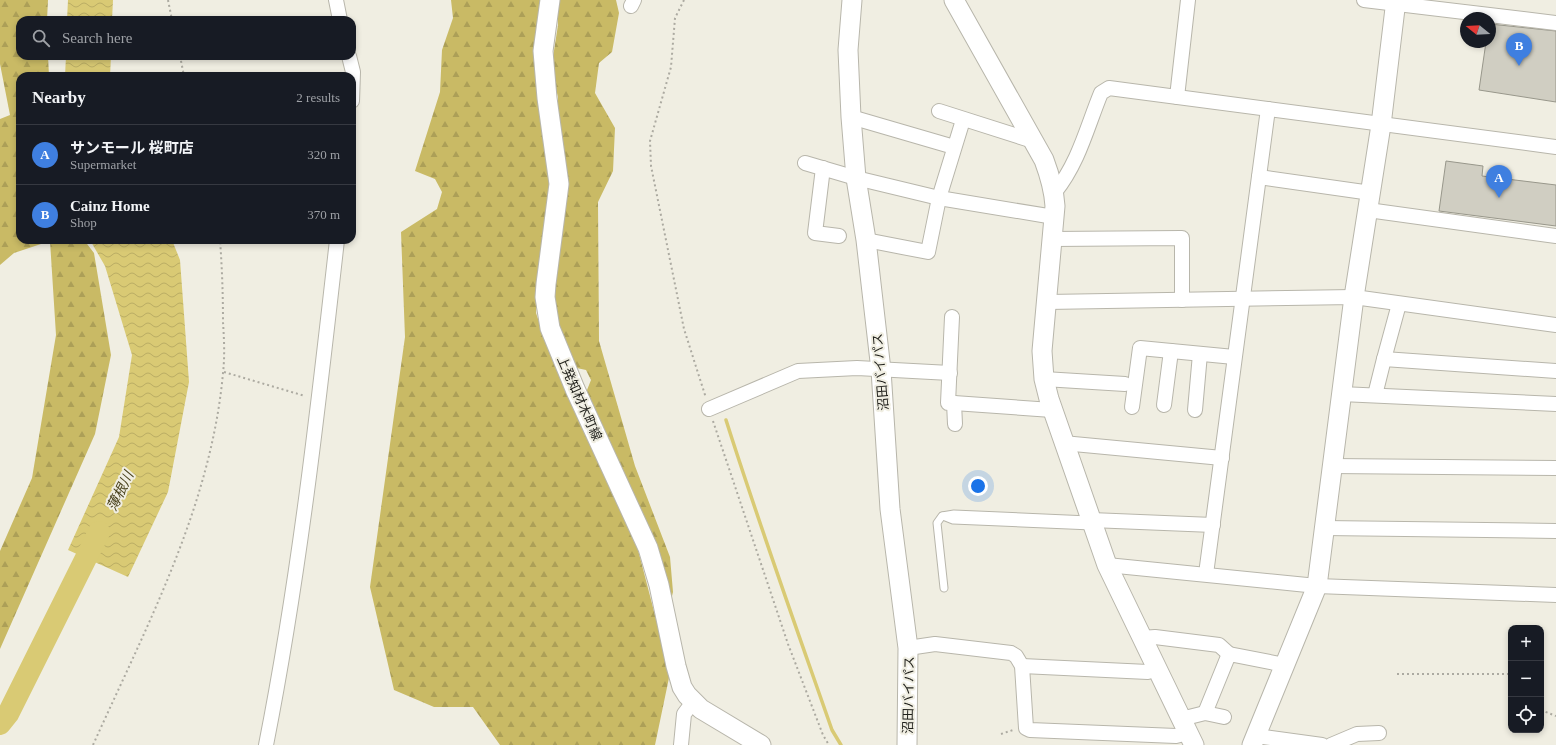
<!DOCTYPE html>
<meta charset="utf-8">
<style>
:root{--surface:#171b24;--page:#242831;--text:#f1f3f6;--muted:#9ea1a6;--line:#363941;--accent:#0b8043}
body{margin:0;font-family:"Times New Roman","Noto Sans JP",serif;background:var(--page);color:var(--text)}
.controls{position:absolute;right:12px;bottom:12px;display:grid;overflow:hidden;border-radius:8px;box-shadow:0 2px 6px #0003}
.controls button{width:36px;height:36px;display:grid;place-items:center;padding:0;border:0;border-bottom:1px solid var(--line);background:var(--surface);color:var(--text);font:20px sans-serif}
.compass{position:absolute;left:1460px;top:12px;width:36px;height:36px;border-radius:50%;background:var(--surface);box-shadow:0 2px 6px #0003;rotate:288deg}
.you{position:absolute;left:978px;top:486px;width:14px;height:14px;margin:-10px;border:3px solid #fff;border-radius:50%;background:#1a73e8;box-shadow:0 0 0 6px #1a73e833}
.badge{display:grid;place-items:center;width:26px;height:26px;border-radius:50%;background:var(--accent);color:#fff;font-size:13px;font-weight:700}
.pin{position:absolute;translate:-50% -33px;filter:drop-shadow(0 1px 2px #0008)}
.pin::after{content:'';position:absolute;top:21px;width:14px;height:12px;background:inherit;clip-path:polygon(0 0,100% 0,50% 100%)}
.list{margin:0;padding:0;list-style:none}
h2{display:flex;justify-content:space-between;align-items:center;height:52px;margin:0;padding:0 16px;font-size:17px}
h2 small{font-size:13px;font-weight:400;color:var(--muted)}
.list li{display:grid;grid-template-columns:26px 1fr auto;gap:12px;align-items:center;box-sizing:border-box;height:60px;padding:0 16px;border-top:1px solid var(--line)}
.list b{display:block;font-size:15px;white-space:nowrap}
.list p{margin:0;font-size:13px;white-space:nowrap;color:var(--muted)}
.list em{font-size:13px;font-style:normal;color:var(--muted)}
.icon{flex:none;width:22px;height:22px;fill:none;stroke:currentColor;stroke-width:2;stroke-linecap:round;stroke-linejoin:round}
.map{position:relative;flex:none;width:1556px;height:745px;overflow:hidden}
.search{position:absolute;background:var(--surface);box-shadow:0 2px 6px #0003;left:16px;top:16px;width:340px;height:44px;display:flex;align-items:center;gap:10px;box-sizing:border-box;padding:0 14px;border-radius:12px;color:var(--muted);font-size:15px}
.panel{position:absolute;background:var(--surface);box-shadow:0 2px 6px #0003;left:16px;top:72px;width:340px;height:172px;border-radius:12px}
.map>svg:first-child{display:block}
</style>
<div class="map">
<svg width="1556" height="745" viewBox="0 0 1556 745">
<defs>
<pattern id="forest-firs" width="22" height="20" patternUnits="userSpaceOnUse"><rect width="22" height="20" fill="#c9ba65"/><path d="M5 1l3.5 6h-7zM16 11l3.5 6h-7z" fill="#ac9f57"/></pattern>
<pattern id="water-waves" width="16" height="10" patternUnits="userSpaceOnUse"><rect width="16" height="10" fill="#d9ca74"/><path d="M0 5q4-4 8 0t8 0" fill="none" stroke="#baad64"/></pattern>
</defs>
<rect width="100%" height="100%" fill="#f0eee2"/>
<g fill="url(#forest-firs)">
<polygon points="0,0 48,0 47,20 20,20 20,56 48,56 49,76 20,76 20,240 84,240 94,253 111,355 95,434 0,649 0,551 32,478 56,335 50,241 14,253 0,265 0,119 10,115 0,64"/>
<polygon points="451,0 543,0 551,186 550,213 537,277 536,313 549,351 636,542 670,673 655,745 500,745 473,707 434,707 394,690 370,587 405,337 401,232 437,209 442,192 435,179 415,171 440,92 442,50 453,18"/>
<polygon points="556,0 616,0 619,13 612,52 599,63 595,93 615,128 613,171 598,202 599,341 635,466 670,557 673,592 670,604 585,395 591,380 586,370 572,367 562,344 551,289 558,128 558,97 551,70 558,25"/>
</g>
<g fill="url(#water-waves)">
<polygon points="68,0 113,0 112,20 67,20"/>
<polygon points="66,56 111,56 110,76 65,76"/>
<polygon points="90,240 172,240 180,260 189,382 168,492 128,577 68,550 119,437 132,355 105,266"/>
</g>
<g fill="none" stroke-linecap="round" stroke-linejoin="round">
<path stroke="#d9ca74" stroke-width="3.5" d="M726 420C759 524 796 627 832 730L841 745"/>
<polyline stroke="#d9ca74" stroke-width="22" points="0,724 8,714 99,532"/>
</g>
<g fill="#d0cec2" stroke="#98978b">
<polygon points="1490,24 1556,31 1556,102 1479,90 1486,42 1490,42"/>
<polygon points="1446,161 1483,166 1482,176 1556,185 1556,226 1439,211"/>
</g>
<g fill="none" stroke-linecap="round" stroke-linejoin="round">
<g stroke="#b8b6ab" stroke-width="9">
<g id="lane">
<polyline points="943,516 953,520 1092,526"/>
<polyline points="944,588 937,523 942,516 954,514 1089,520"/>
</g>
</g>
<g stroke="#b8b6ab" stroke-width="16">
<g id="street">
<polyline points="336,0 340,20"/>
<polyline points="1364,0 1556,23"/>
<polyline points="631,6 634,0"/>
<polyline points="349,56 353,72 352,101"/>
<polyline points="1177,97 1188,0"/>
<polyline points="939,111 1033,141"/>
<polyline points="851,117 954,147"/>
<polyline points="805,163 856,178 939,198 1054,217"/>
<polyline points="823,168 815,233 839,236"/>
<polyline points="1259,177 1371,193"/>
<path d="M1055 192C1079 162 1087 127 1101 93L1109 88 1556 147"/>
<polyline points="1368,210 1556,236"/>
<polyline points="1052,239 1182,238 1182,300"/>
<polyline points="866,240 928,252 939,198 963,120"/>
<polyline points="1047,302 1354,297 1556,325"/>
<polyline points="952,317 948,403 954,403 955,424"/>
<polyline points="1384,359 1399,304"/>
<polyline points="1044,379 1125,384"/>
<polyline points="1341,394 1556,404"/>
<polyline points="1375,395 1384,359 1556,371"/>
<polyline points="954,403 1052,410"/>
<polyline points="1164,405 1171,351"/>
<polyline points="1132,407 1140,348 1234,357"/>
<polyline points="709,409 798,371 857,368 950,373"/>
<polyline points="1195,410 1200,354"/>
<polyline points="1063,443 1222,458"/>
<polyline points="1331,466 1556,468"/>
<polyline points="1091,520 1213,525"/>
<polyline points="1324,528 1556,531"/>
<polyline points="1107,565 1317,586 1556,595"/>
<polyline points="1206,574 1268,109"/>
<polyline points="1142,638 1155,637 1219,645 1229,654"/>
<polyline points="908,648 935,644 1011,653 1016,656 1022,666 1026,728 1030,730 1176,736 1188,733"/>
<polyline points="1022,666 1148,672 1155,666"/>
<polyline points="1205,713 1229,654 1285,665"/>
<polyline points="1181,719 1205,713 1224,717"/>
<polyline points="1256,736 1322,745"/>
<path d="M266 745C299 578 318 409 337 240"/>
<polyline points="681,745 684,714 693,702"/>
<polyline points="1331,745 1357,734 1379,733"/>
</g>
</g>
<g stroke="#b8b6ab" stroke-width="21">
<g id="secondary">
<polyline points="550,0 543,51 547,98 559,184 546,284 545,297 550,328 575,389 648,548 659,585 676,666 682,687 687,695 701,709 761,745"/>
<polyline points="852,0 848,50 851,117 856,178 866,240 881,370 890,509 908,648 907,745"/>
<path d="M954 0 1044 160C1050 176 1054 190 1055 206L1042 351 1044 379 1049 399 1107 565 1194 745"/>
<polyline points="1252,745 1317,586 1354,297 1381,125 1396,0"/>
</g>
</g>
<g stroke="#acaaa1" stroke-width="2" stroke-dasharray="2 3" stroke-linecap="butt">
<polyline points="168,0 172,20"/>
<polyline points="684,0 675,18 671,67 650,141 651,166 684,329 706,398"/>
<polyline points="180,56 184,76"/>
<polyline points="224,372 305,396"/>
<polyline points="713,421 788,644 823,735 829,745"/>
<polyline points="1397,674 1511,674"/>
<polyline points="1541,710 1556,716"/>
<polyline points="1001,734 1013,730"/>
<path d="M93 745C147 625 211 506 223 373 225 356 224 338 223 322 223 294 222 267 220 240"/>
</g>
<use href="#lane" stroke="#fff" stroke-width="7"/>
<use href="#street" stroke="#fff" stroke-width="14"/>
<use href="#secondary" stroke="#fff" stroke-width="19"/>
</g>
<g text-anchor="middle" stroke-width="4" stroke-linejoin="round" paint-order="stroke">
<g font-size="13" fill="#1f1f1a" stroke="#f0eee2">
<text transform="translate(880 372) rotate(-95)" y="5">沼田バイパス</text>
<text transform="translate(580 398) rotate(66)" y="5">上発知材木町線</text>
<text transform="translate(908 695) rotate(-89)" y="5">沼田バイパス</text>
</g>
<g font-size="14" font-style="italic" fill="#4b441f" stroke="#f0eee2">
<text transform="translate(120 491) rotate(-64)" y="5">薄根川</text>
</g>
</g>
</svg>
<div class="controls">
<button>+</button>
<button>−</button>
<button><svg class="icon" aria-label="locate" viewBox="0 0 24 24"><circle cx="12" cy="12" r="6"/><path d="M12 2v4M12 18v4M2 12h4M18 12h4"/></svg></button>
</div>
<svg class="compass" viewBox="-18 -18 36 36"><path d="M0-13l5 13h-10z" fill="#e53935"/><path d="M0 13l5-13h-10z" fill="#9ea1a6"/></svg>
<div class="you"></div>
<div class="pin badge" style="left:1499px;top:198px;background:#3f7fe0">A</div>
<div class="pin badge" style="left:1519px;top:66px;background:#3f7fe0">B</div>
<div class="search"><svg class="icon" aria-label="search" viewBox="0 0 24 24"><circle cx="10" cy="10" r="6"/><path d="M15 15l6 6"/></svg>Search here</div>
<section class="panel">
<h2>Nearby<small>2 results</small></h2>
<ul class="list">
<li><span class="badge" style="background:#3f7fe0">A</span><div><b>サンモール 桜町店</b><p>Supermarket</p></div><em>320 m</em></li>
<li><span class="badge" style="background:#3f7fe0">B</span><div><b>Cainz Home</b><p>Shop</p></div><em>370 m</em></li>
</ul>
</section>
</div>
